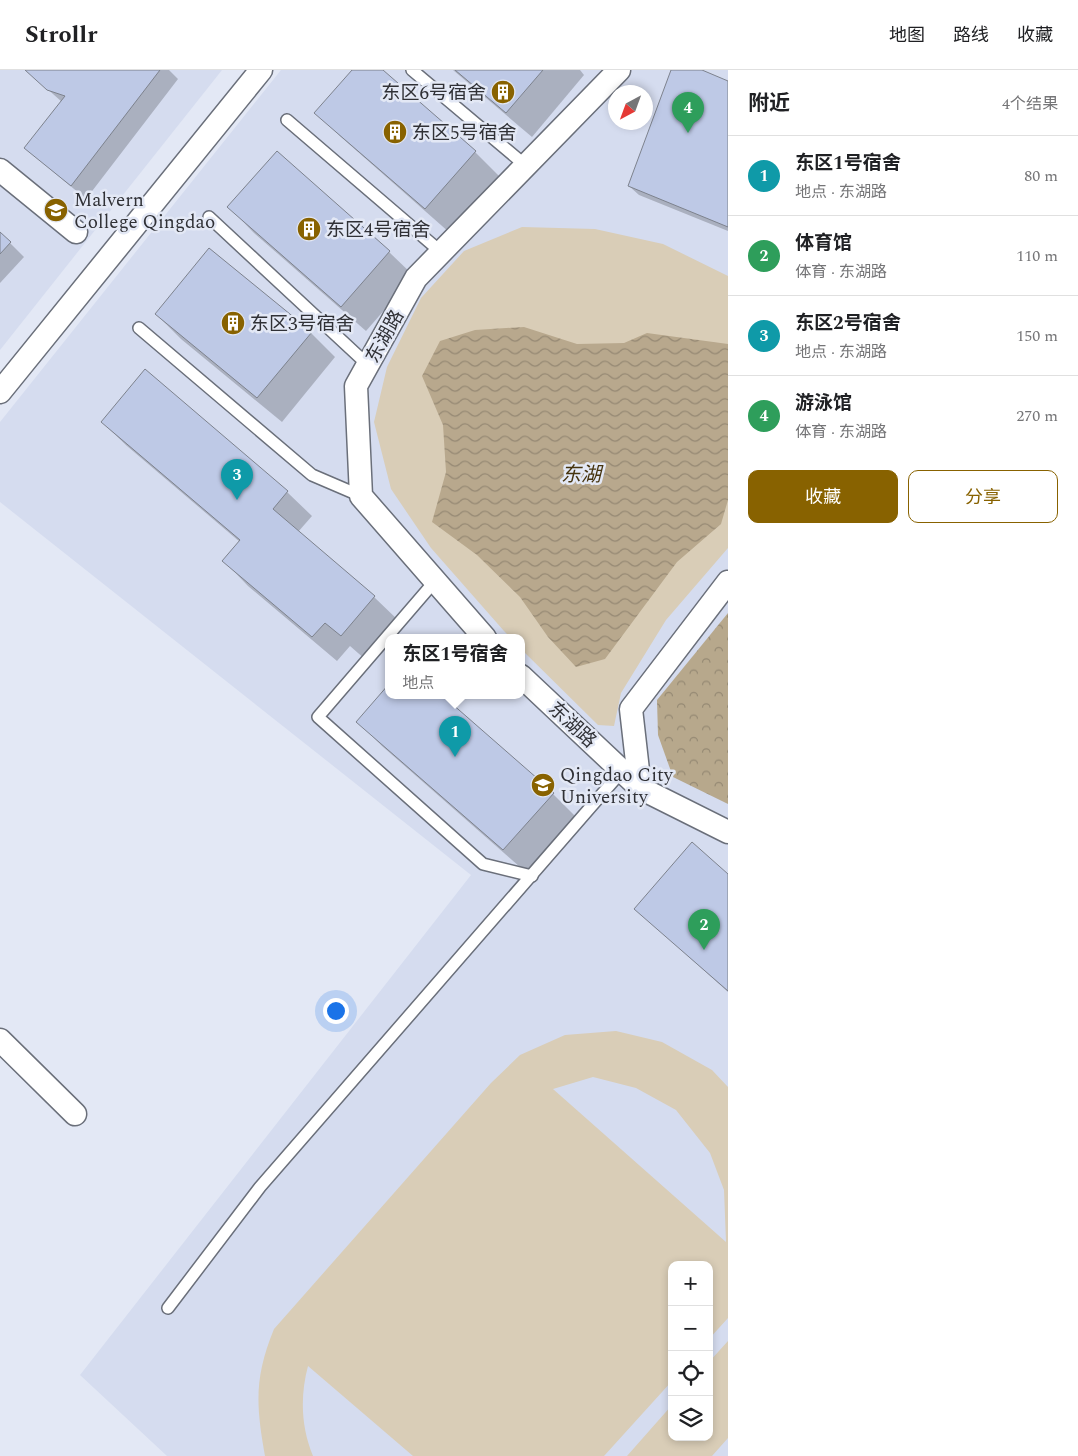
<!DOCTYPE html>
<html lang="zh">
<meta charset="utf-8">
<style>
:root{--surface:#fff;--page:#f6f6f6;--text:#202124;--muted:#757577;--line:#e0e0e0;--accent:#886200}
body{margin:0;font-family:Spectral,"Noto Sans SC",serif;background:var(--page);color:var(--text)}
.controls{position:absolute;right:15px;bottom:15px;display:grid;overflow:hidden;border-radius:10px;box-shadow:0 2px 8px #0003}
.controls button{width:45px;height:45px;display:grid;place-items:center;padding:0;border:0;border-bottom:1px solid var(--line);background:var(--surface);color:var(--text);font:25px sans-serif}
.compass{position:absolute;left:608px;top:15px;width:45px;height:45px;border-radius:50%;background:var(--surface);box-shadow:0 2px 8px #0003;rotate:221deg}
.you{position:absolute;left:335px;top:940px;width:18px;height:18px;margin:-12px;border:4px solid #fff;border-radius:50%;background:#1a73e8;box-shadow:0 0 0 8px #1a73e833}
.badge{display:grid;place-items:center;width:32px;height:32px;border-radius:50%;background:var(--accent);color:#fff;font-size:16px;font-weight:700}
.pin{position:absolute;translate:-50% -41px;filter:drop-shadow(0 1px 2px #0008)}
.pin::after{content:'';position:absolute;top:26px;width:18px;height:15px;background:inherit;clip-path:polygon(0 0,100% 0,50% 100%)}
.popup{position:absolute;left:385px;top:564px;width:140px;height:65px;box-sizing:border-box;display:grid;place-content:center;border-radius:10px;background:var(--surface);filter:drop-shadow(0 1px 4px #0005);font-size:16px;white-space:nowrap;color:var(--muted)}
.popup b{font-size:19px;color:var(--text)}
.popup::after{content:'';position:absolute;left:50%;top:100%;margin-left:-10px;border:10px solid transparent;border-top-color:var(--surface)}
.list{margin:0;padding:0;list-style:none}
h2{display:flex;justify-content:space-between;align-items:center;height:65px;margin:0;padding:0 20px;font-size:21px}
h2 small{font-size:16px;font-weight:400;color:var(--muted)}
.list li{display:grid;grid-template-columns:32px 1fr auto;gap:15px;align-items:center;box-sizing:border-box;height:80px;padding:0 20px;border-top:1px solid var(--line)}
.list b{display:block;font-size:19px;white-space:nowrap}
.list p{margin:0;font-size:16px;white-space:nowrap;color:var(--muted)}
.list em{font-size:16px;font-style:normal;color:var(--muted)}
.actions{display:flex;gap:10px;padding:15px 20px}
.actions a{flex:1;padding:11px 0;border:1px solid var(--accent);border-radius:10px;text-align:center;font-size:18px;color:var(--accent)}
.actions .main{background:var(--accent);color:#fff}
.icon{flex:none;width:28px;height:28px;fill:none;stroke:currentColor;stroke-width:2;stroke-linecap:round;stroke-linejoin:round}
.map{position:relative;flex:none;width:728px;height:1386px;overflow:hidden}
header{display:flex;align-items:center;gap:30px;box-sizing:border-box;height:70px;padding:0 25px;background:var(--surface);border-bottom:1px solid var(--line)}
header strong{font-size:24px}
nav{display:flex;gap:28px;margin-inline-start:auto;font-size:18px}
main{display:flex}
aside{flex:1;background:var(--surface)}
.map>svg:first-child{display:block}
</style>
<header>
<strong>Strollr</strong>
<nav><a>地图</a><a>路线</a><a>收藏</a></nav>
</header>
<main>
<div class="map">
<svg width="728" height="1386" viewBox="0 0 728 1386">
<defs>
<pattern id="forest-crowns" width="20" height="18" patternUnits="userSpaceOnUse" patternTransform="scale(1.25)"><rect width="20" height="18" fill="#b7a88c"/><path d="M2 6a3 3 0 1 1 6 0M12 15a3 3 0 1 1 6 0" fill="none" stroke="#958973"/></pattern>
<pattern id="water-waves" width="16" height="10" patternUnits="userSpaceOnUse" patternTransform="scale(1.25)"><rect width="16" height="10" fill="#b8a88d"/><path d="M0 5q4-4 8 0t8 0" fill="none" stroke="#968974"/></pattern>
</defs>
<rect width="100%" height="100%" fill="#e3e8f5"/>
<g fill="#d5dcef" fill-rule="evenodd">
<polygon points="0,0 222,0 0,280"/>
<path d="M281 0H728V1386H167L80 1305 471 805 0 432V352ZM616 22H646V52H616ZM389 568H521V626H389ZM672 1195H709V1367H672Z"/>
</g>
<polygon fill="url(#forest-crowns)" points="728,543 728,734 673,707 658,665 657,630"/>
<g fill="#d9cdb7" fill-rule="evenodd">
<polygon points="522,157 595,159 663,174 728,206 728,478 666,550 621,623 614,656 598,655 521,579 521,568 511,568 504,561 431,478 391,419 374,352 387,297 421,228 464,181"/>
<path d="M616 961 662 972 712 1000 728 1017V1248L709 1269V1195H672V1311L604 1386H413L308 1296C300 1326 301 1357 313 1386H265C256 1335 254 1308 274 1259L491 1013 520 985 565 965ZM593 1007 636 1018 676 1040 710 1083 724 1120 726 1172 553 1019Z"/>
<polygon points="728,1271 728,1368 712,1386 627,1386 672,1335 672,1367 709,1367 709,1292"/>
</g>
<polygon fill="url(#water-waves)" points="524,257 577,274 624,273 647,263 728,274 728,430 721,454 677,492 605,589 576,597 548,567 520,527 477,485 432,452 446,402 443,355 422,306 440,271 475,260"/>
<g fill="#0003">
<polygon points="26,0 169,0 178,9 86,129 25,78 62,32"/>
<polygon points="354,0 381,0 475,82 499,106 450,163 341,67 316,43"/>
<polygon points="453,0 580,0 584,5 532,67"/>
<polygon points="672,0 699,0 728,12 728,161 639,125 629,116"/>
<polygon points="229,137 389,182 414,206 366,261 253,162"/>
<polygon points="0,163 24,187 0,213"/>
<polygon points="156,244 311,263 335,287 282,352 181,269"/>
<polygon points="145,301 287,422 312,446 298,462 374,527 399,551 366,590 350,576 337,591 248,516 224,491 240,472 127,376 102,352"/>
<polygon points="389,626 441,626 553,724 577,748 528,804 382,676 358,652"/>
<polygon points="728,806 728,922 636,839"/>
</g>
<g fill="#bec9e6" stroke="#7d828d">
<polygon points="25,0 160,0 71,116 24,78 65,26 47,20"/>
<polygon points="352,0 383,0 476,81 425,139 314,43"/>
<polygon points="455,0 543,0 506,43"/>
<polygon points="671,0 702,0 728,11 728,157 628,116"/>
<polygon points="277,81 390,181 341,237 227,137"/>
<polygon points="0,162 11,172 0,184"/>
<polygon points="209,178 312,262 257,328 155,244"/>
<polygon points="145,299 288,421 273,439 375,526 341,566 325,553 312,567 222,491 240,470 101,352"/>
<polygon points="389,614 389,626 443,626 554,723 503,780 356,652"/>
<polygon points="692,772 728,804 728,921 634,839"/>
</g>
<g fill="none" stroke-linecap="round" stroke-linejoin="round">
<g stroke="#6a6f7a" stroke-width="14">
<g id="service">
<polyline points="412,0 525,95"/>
<polyline points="287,50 441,182"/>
<polyline points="209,147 368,295"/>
<polyline points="139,258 312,405 361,426"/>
<polyline points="435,511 318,647 483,794 532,806"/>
<polyline points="168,1238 260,1117 622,701"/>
</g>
</g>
<g stroke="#6a6f7a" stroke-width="25">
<g id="minor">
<polyline points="0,100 76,162"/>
<polyline points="0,322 261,0"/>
<polyline points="485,568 361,426 356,316 416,208 619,0"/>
<polyline points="521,606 640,718 728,762"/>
<polyline points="640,718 631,639 728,512"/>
<polyline points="0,970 75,1044"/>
</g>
</g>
<use href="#service" stroke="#fff" stroke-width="11"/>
<use href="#minor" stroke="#fff" stroke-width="22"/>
</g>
<defs>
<g id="building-disc" transform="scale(1.25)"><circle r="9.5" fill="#886200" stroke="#e3e8f5"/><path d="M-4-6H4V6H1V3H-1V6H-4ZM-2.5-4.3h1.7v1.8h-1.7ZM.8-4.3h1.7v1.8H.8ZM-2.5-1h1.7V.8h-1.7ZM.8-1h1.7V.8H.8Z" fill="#fff"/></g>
<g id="school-disc" transform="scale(1.25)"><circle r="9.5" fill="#886200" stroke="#e3e8f5"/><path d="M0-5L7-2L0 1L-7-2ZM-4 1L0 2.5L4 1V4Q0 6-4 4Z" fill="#fff"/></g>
<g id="university-disc" transform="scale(1.25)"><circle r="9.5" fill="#886200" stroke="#e3e8f5"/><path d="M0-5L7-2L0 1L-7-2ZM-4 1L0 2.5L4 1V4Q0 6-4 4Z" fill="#fff"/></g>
</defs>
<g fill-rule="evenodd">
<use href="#building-disc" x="503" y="22"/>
<use href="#building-disc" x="395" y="62"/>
<use href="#school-disc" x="56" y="140"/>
<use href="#building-disc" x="309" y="159"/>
<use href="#building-disc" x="233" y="253"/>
<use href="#university-disc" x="543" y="715"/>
</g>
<g text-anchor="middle" stroke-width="5" stroke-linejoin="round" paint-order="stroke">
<g font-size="19" fill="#303136" stroke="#e3e8f5" text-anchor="start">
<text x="486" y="29" text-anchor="end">东区6号宿舍</text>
<text x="412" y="69">东区5号宿舍</text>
<text x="74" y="136">Malvern<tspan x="74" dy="22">College Qingdao</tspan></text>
<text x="326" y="166">东区4号宿舍</text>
<text x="250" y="260">东区3号宿舍</text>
<text x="560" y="711">Qingdao City<tspan x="560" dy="22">University</tspan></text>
</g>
<g font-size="19" fill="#303136" stroke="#e3e8f5">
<text transform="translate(384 266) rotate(-61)" y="7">东湖路</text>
<text transform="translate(573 654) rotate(43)" y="7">东湖路</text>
</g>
<g font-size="20" font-style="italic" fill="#45330e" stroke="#e3e8f5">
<text x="581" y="411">东湖</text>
</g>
</g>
</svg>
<div class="controls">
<button>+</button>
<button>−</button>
<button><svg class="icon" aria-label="locate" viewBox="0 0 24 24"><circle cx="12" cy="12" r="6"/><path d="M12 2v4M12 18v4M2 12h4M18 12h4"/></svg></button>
<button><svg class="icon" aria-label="layers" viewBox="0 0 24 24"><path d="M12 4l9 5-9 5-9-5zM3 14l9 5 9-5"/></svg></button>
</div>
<svg class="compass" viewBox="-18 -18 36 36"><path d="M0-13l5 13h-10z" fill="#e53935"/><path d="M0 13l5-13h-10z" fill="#757577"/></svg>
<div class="you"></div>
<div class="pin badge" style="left:455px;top:687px;background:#0f9aa8">1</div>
<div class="popup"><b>东区1号宿舍</b>地点</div>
<div class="pin badge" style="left:704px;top:880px;background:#2e9e5b">2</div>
<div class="pin badge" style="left:237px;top:430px;background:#0f9aa8">3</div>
<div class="pin badge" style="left:688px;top:63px;background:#2e9e5b">4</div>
</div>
<aside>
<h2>附近<small>4个结果</small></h2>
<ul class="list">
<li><span class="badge" style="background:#0f9aa8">1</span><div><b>东区1号宿舍</b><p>地点 · 东湖路</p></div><em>80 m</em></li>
<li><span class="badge" style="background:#2e9e5b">2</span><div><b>体育馆</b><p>体育 · 东湖路</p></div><em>110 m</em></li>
<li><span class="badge" style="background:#0f9aa8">3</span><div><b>东区2号宿舍</b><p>地点 · 东湖路</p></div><em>150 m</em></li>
<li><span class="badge" style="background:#2e9e5b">4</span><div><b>游泳馆</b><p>体育 · 东湖路</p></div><em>270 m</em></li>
</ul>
<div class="actions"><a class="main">收藏</a><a>分享</a></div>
</aside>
</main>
